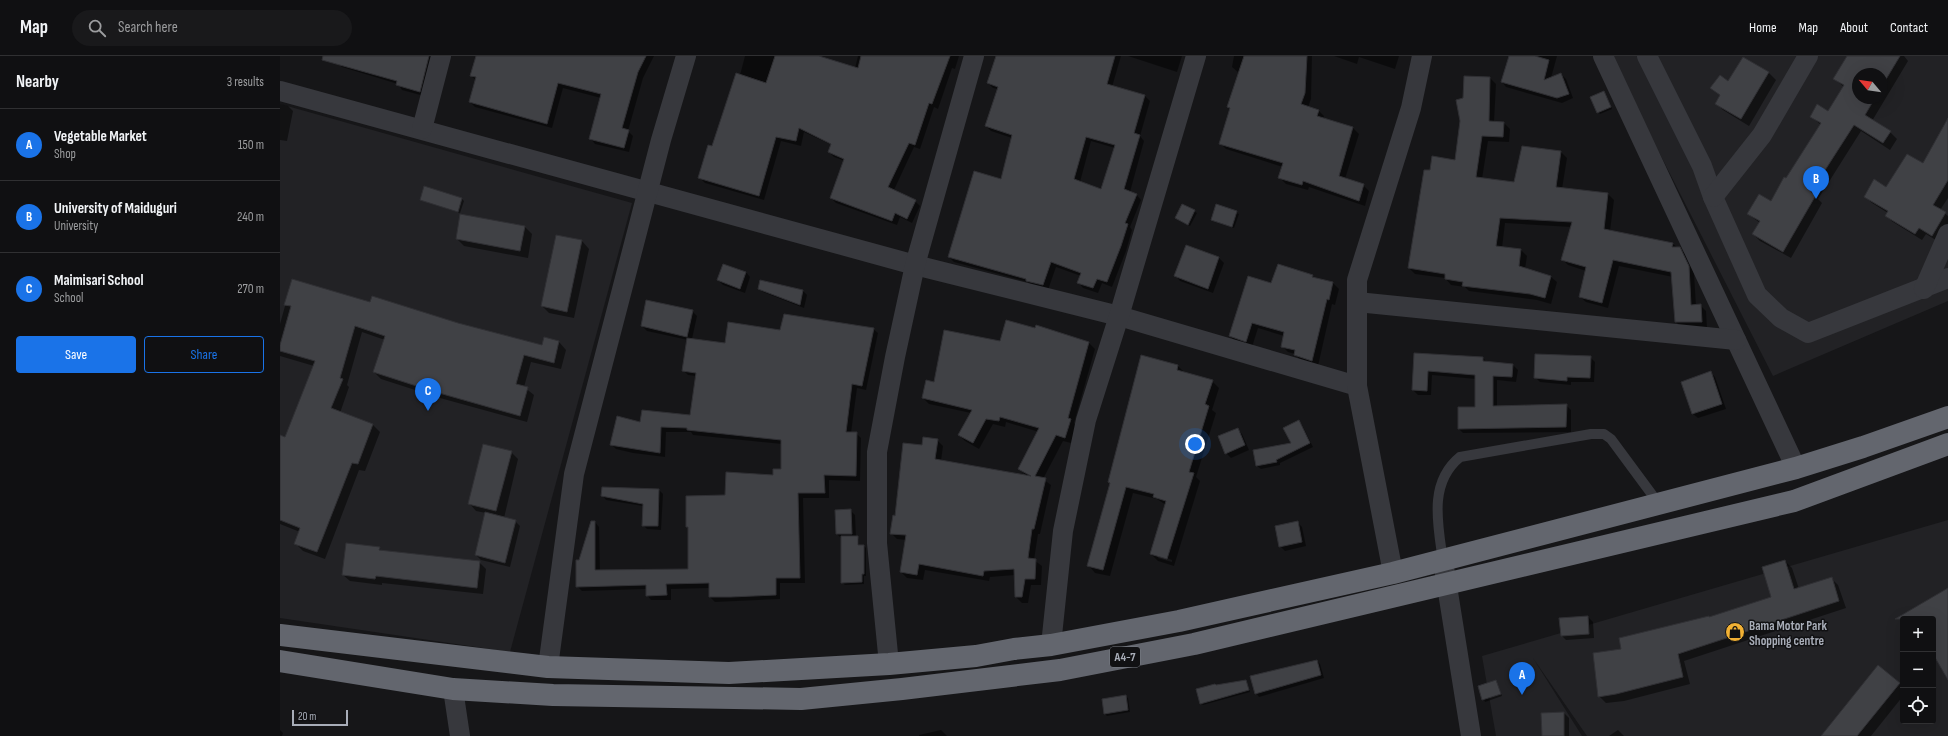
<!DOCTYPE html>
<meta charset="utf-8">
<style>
:root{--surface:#101012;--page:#19191b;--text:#f1f3f6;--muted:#9c9d9f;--line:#303032;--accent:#1a73e8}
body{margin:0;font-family:"Sofia Sans Condensed",sans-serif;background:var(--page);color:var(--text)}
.controls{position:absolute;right:12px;bottom:12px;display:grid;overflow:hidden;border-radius:4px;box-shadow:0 4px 16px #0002}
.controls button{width:36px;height:36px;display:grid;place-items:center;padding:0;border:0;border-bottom:1px solid var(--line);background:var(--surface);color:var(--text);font:20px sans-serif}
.compass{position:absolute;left:1572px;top:12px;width:36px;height:36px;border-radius:50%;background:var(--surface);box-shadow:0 4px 16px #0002;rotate:299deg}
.scale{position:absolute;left:12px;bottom:10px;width:56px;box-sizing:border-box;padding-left:4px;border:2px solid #a8adb8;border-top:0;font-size:11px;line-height:14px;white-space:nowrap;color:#a8adb8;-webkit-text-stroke:3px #111113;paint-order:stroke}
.you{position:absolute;left:915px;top:388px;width:14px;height:14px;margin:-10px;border:3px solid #fff;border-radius:50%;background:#1a73e8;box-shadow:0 0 0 6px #1a73e833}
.badge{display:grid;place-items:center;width:26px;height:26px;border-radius:50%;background:var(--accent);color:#fff;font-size:13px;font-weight:700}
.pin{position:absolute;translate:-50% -33px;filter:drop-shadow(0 1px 2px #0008)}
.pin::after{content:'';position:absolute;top:21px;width:14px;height:12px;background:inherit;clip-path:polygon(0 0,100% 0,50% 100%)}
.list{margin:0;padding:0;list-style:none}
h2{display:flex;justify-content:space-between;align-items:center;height:52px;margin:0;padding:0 16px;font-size:17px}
h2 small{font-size:13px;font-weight:400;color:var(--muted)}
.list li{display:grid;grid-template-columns:26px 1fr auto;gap:12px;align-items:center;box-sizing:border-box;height:72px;padding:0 16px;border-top:1px solid var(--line)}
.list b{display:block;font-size:15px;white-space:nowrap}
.list p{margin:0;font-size:13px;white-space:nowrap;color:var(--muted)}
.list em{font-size:13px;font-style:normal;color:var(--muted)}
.actions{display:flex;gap:8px;padding:12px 16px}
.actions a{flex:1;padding:9px 0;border:1px solid var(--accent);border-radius:4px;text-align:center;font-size:14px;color:var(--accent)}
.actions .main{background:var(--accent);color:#fff}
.icon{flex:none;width:22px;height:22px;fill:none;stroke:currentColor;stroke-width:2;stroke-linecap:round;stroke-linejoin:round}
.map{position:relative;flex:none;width:1668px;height:680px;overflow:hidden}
header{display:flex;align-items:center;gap:24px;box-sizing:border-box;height:56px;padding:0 20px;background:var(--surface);border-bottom:1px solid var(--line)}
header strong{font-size:19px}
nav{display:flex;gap:22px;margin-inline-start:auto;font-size:14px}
.search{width:280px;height:36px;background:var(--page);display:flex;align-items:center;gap:10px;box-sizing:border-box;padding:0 14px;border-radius:22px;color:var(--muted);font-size:15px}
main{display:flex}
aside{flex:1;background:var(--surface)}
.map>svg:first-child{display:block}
</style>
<header>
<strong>Map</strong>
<div class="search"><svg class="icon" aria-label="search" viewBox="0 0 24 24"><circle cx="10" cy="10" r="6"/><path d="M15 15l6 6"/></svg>Search here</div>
<nav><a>Home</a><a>Map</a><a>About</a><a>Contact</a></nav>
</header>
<main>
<aside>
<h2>Nearby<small>3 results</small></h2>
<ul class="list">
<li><span class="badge">A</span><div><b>Vegetable Market</b><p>Shop</p></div><em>150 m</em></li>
<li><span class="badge">B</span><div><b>University of Maiduguri</b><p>University</p></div><em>240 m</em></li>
<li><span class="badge">C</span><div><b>Maimisari School</b><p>School</p></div><em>270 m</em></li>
</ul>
<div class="actions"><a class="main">Save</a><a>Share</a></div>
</aside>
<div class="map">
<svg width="1668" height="680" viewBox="0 0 1668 680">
<rect width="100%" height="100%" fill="#161618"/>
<g fill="#222225" fill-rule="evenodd">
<path d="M1330 0H1668V245L1493 320ZM1578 18H1602V42H1578Z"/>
<polygon points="0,48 352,147 230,596 0,562"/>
<path d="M1668 464V680H1307L1253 602 1302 680H1216L1202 600ZM1623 563H1653V665H1623Z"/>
</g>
<g fill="#0007" fill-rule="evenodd">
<polygon points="61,0 155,0 144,40 122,34 118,28 62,11 58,7"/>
<polygon points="198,0 374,0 363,22 348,75 353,80 349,96 315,88 310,82 321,42 283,32 272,72 195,51 190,46 196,24 191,20"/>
<polygon points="465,0 536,0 575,12 578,0 679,0 675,13 672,12 658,53 654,51 640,93 634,91 614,134 635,145 640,150 632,167 620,161 617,169 556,147 551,142 565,105 554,101 549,96 552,89 524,76 521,90 501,85 484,144 425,127 420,122 433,92 460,19"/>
<path d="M725 0H841L832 31 865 40 870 45 860 80 864 85 850 136 856 138 861 144 850 171 852 174 846 195 832 231 822 227 818 237 803 232 798 226 801 220 776 211 768 234 752 230 748 226 674 206 669 201 722 124 732 82 711 75 706 70 718 33 713 32 708 27ZM811 85 835 92 821 134 800 126Z"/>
<polygon points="848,0 902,0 897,16"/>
<polygon points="954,0 1032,0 1031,43 1028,51 1038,54 1044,60 1043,63 1073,72 1079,78 1065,123 1083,129 1089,135 1085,150 1029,131 1028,134 1006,128 1000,122 1003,111 946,93 940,87 950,53 948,51 959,17 952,11"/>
<polygon points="1054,0 1119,0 1115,13 1079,1 1077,8"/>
<polygon points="1230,0 1257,1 1257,0 1277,0 1271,22 1281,18 1286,23 1293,42 1282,47 1226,31 1222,26"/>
<path d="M1568 0H1624L1628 5 1592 65 1610 76 1617 83 1610 94 1581 75 1538 143 1542 147 1511 202 1480 185 1473 178 1480 167 1468 158 1491 146 1506 124 1541 69 1531 60 1549 57 1564 31 1555 23ZM1578 18H1602V42H1578Z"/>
<polygon points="1463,2 1489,17 1496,24 1469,70 1443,54 1436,47 1441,40 1432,31 1449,27"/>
<polygon points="1210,22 1216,28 1214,66 1224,67 1230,73 1229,86 1208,85 1202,123 1235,127 1281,96 1287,102 1282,133 1328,138 1334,144 1330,175 1393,188 1406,198 1414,217 1416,250 1420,249 1426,255 1427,272 1402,272 1396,266 1393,221 1339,210 1328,252 1306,246 1300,241 1306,215 1288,209 1282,203 1291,171 1225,167 1222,192 1241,194 1247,200 1245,213 1271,221 1277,226 1271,248 1257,244 1189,235 1185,231 1171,229 1165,222 1135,218 1129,212 1150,116 1176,105 1184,43"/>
<polygon points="1324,36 1332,53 1320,58 1318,56"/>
<polygon points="0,48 8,50 13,55 7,85 0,84"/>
<polygon points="1668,64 1668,142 1660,154 1668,160 1668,171 1659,186 1646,178 1642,184 1613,166 1606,160 1608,157 1592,147 1585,140 1607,132 1643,109"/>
<polygon points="182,143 184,145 180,157 141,144"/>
<polygon points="903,149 917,157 910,170 899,164"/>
<polygon points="937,150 959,158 954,172 932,163"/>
<polygon points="245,171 252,178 248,202 184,190 177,183"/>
<polygon points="277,180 302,185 309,193 294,262 269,257 262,250"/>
<polygon points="906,191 939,202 944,207 933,237 900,225 896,220"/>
<polygon points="998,209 1035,223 1053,227 1059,233 1055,249 1052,248 1038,310 1021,305 1015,298 1008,296 1002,290 1004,280 978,272 972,291 956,286 950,280 992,229"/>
<polygon points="466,216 470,221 465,237 443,229 438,224"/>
<polygon points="12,225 91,247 263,290 265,283 279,286 286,294 281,313 251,306 244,331 254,339 247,366 160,342 101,323 94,316 105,284 82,276 67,329 69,331 60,357 93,369 100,376 85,415 79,414 45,503 23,495 15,487 20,476 0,468 0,381 6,382 34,310 0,300 0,268"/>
<polygon points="481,226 523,235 527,239 524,252 483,236 479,233"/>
<polygon points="412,255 417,260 412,283 446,288 501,275 593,273 598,277 586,334 577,332 571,377 576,377 581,382 580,425 549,424 549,442 523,442 525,527 500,527 500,543 435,546 430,541 430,532 391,533 391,544 371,544 367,539 367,533 302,535 297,530 300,505 315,466 319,471 320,515 409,514 409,473 407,471 445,440 494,420 502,414 502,388 413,379 411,376 386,376 385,401 353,397 336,393 331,388 361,367 411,360 416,320 408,319 403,314 408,284 367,275 362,270"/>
<polygon points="756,270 809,287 815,293 794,367 796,370 791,387 783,385 763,423 771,429 760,478 758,478 754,504 762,510 761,529 751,529 748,547 742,547 736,541 735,519 710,521 709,525 645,514 643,524 627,522 621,516 626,484 617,483 611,477 616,461 643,391 657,384 663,390 661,405 747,420 739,413 759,376 726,366 725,371 713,368 699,393 685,385 679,379 691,357 649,348 643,342 655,327 721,286 756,273"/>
<polygon points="1135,298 1203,302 1208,307 1233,309 1238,314 1236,326 1217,324 1217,351 1286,349 1291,354 1291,376 1183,377 1179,373 1196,352 1196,323 1152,319 1151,339 1138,339 1133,334"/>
<path d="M862 301 898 310 905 317 932 325 939 332 932 354 936 357 916 421 920 425 894 510 878 505 871 498 886 449 877 443 853 437 830 520 815 517 809 510 831 428 829 426ZM878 499 892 504V506L878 502Z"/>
<polygon points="1310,301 1315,306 1314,326 1291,326 1291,329 1260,326 1255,321"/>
<polygon points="1430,316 1435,321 1446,353 1418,362 1413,358"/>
<polygon points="1018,365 1022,369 1033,391 1000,407 1000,409 981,413 977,410 1012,388"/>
<polygon points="957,373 962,378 969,394 951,402 946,397"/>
<polygon points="231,396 238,403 224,462 235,465 240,470 230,511 201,504 196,499 206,457 196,455 189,447"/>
<polygon points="379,434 383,438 381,474 367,473 363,469 363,450 326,444 322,439"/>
<polygon points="570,454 575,459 576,481 579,483 579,490 584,490 586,492 586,520 584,520 584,528 565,529 562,526 562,483 557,478"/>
<polygon points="1017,466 1022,471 1026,490 1005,495 1000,490"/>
<polygon points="99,492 102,496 199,506 206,513 203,538 102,527 102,529 70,525 63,519"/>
<polygon points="1505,505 1512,512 1519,533 1551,522 1558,529 1566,552 1404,605 1410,628 1344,645 1326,647 1319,640 1342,594 1429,561 1493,541"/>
<polygon points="1308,561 1313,566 1314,582 1286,584 1281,579"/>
<polygon points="1037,605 1040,608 1044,622 979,641 976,637"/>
<polygon points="1598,610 1623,631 1623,640 1591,680 1542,680"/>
<polygon points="966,625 970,636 923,649 921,647 936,630"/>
<polygon points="1216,625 1222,640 1205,646 1199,631"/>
<polygon points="845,640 848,642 850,656 827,660 825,658"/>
<polygon points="1284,657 1289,662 1289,680 1263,680"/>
<polygon points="0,674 3,677 2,680 0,680"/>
<polygon points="661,674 667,680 639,680 639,679"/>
<polygon points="1338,674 1344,680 1329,680"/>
</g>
<g fill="#404145" stroke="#303034" fill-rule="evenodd">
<polygon points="43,0 149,0 140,36 116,29 117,25 42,4"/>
<polygon points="196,0 366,0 358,16 342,72 349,74 344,92 309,83 321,38 278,27 267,68 189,46 196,21 190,20"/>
<polygon points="495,0 539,0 578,12 581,0 670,0 652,48 649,47 635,89 629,87 608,131 636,144 627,163 615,157 612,165 550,142 564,103 548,96 551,88 519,72 516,85 496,81 479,140 418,122 428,89 432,90 456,17 486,27"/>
<path d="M716 0H835L827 28 865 39 854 77 860 79 844 133 857 138 845 167 848 168 841 190 827 226 817 223 813 232 797 227 801 217 771 206 763 229 746 225V223L668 201 694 115 721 123 732 79 705 70 718 31 707 27ZM806 81 835 89 821 133 794 123Z"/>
<polygon points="964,0 1027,0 1025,37 1021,48 1039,54 1037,60 1073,71 1059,120 1084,128 1079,145 1023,125 1022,129 998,122 1003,107 939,88 950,52 947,51"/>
<polygon points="1229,0 1255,0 1269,4 1264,24 1281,17 1289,38 1277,42 1221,26"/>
<polygon points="1567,0 1620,0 1602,30 1602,18 1578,18 1578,42 1595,42 1585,59 1611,75 1603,87 1574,69 1531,136 1536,139 1503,196 1472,178 1480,165 1467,158 1479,138 1491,145 1504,121 1506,122 1541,67 1530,61 1537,48 1548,55 1564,29 1553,23"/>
<polygon points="1463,1 1489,16 1461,63 1435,48 1440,39 1430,32 1440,19 1448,25"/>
<polygon points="1184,20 1210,21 1209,65 1224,66 1223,81 1202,80 1196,121 1234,126 1242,90 1281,95 1276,131 1328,137 1324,173 1393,187 1392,191 1400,191 1409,210 1411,249 1421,248 1422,266 1395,266 1391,216 1333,204 1322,247 1299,241 1306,211 1281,204 1292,166 1220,162 1216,190 1241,193 1239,210 1271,220 1265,242 1250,238 1182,230 1183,226 1165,223 1165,218 1128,212 1144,114 1150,114 1152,100 1175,104 1180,65 1176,44 1183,42"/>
<polygon points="1324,35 1331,51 1317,57 1310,41"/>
<polygon points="1668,62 1668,124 1653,149 1666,156 1652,180 1639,172 1635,178 1605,160 1608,155 1584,141 1594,123 1606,131 1627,98 1643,107"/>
<polygon points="144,130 182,142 178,156 140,144"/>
<polygon points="902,148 915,154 908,169 895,162"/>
<polygon points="936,148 957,155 952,171 931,164"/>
<polygon points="180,158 245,170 240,195 176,183"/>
<polygon points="276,179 302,184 287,256 261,250"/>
<polygon points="906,189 939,201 928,233 894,220"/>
<polygon points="443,208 466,216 460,233 437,224"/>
<polygon points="998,208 1033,219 1032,221 1053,226 1049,244 1047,243 1032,305 1014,299 1015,294 1001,291 1004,276 972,267 966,286 949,280 968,220 991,227"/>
<polygon points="12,223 90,246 92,240 178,267 262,289 264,281 279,285 274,307 244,299 236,328 248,331 240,360 152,335 93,316 105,280 75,270 60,322 63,323 51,352 93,368 78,408 72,407 37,496 14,488 20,472 0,464 0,379 5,381 35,305 0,295 0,289 11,250 4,249"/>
<polygon points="480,224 523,234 520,249 478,233"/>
<polygon points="366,244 413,254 407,281 361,270"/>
<polygon points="504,258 594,272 582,330 572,328 566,376 577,376 576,420 544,419 545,437 518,437 520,522 496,522 496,539 451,541 429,541 429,527 386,528 387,539 366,540 366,529 296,531 296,504 299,504 311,465 315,465 315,514 408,513 408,471 406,471 406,440 445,439 446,416 493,419 493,413 501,413 501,384 407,374 407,372 381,371 380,397 330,389 337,360 360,366 362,354 410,359 416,317 402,315 407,282 445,287 448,266 500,274"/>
<polygon points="726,264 755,272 756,269 809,286 788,362 791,363 785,382 776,379 755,420 766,422 754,473 752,473 748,502 756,503 755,523 745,523 742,541 735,541 734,513 704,515 703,520 639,508 637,519 620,516 626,479 610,478 613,459 615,460 623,387 642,389 643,381 658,383 655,403 751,420 738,413 759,372 720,361 719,365 706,363 693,387 678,379 692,354 642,342 646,324 654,326 664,274 720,285"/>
<polygon points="1134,297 1203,301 1203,305 1233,308 1232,321 1213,320 1213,350 1287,348 1286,371 1178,373 1178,351 1195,351 1195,319 1148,315 1147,335 1132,334"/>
<polygon points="1255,298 1311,300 1310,322 1287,321 1287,325 1254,322"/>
<polygon points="861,299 898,309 897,314 933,324 925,348 929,350 909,416 914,417 887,503 870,498 886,445 873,441 874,438 846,431 823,514 807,510 830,427 828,426"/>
<polygon points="1431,315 1442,348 1412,358 1401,326"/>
<polygon points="1019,364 1030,387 996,404 997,406 976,410 973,394 1011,387 1003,372"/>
<polygon points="958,372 965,389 945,398 938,380"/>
<polygon points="203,388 232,395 216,455 188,448"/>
<polygon points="322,431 379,433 378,470 362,470 363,448 321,440"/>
<polygon points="571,453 572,478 556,478 555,454"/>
<polygon points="205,456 236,464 225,507 195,499"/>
<polygon points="1018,465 1022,486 999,491 995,470"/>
<polygon points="561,480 578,480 578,489 584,489 584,518 582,518 582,526 561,527"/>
<polygon points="66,487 100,491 99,494 200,505 197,532 96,520 95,523 62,519"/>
<polygon points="1505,504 1514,533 1552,521 1559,545 1398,598 1403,621 1336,638 1318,641 1313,597 1341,593 1339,582 1429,560 1429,561 1491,541 1482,511"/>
<polygon points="1668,532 1668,624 1653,598 1653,563 1615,563"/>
<polygon points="1308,560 1309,578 1281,580 1279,562"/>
<polygon points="1037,604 1041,619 975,638 970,620"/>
<polygon points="1598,609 1620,627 1577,680 1541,680"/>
<polygon points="966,624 969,634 920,648 916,633 935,628 936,629"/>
<polygon points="1216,624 1221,638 1202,644 1198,630"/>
<polygon points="846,639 848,654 824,658 822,643"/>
<polygon points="1284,656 1284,680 1262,680 1261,657"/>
</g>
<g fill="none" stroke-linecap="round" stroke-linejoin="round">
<path stroke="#37383d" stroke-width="10" d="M1163 505C1158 469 1148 427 1180 401L1311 378H1324L1331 383 1379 448"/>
<g stroke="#37383d" stroke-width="20">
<polyline points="1323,0 1516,412"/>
<polyline points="1367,0 1422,110 1433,141 1477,239 1501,262 1528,277 1668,222"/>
<polyline points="0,35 635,209 839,260 1077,330"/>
<polyline points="142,73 161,0"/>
<polyline points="1433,141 1482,79 1528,0"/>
<polyline points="1644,233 1668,178"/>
<polyline points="1077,246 1456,284"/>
<polyline points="1163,505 1191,680"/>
<polyline points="1113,517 1077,330 1077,224 1131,52 1142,0"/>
<polyline points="771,589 783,475 806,364 839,260 916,0"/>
<polyline points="609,608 597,487 597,396 615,301 635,209 694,0"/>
<polyline points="268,611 294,418 381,84 406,0"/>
<polyline points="173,633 180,680"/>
</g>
<g stroke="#63666e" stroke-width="22">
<polyline points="0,579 268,611 449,617 609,608 696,600 734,593 771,589 899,565 1113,517 1516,412 1583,391 1668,361"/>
<polyline points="0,605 173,633 273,639 521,643 622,633 780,614 914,588 1514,445 1668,388"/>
</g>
</g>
<defs>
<g id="shop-disc" transform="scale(1)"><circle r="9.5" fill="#f2b134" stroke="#111113"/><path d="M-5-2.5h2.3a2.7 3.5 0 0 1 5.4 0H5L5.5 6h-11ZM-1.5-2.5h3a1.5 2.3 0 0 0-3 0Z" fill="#111"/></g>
</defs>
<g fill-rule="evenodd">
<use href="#shop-disc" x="1455" y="576"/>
</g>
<g text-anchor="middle" stroke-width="3" stroke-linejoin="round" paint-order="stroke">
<rect fill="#111113" stroke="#7b7e86" stroke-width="1" x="830" y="591" width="30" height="20" rx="3"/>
<g font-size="12" font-weight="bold" fill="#a8adb8">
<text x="845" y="605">A4-7</text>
</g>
<g font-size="13" font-weight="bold" fill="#a8adb8" stroke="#111113" text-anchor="start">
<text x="1469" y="574">Bama Motor Park<tspan x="1469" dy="15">Shopping centre</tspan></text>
</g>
</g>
</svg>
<div class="controls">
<button>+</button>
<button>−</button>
<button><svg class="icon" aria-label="locate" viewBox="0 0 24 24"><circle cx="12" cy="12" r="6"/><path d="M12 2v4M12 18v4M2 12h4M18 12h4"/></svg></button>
</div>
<svg class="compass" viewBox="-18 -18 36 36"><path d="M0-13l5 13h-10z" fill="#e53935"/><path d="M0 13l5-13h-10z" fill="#9c9d9f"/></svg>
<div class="scale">20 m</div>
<div class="you"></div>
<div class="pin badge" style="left:1242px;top:639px">A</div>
<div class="pin badge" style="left:1536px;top:143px">B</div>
<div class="pin badge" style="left:148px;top:355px">C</div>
</div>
</main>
